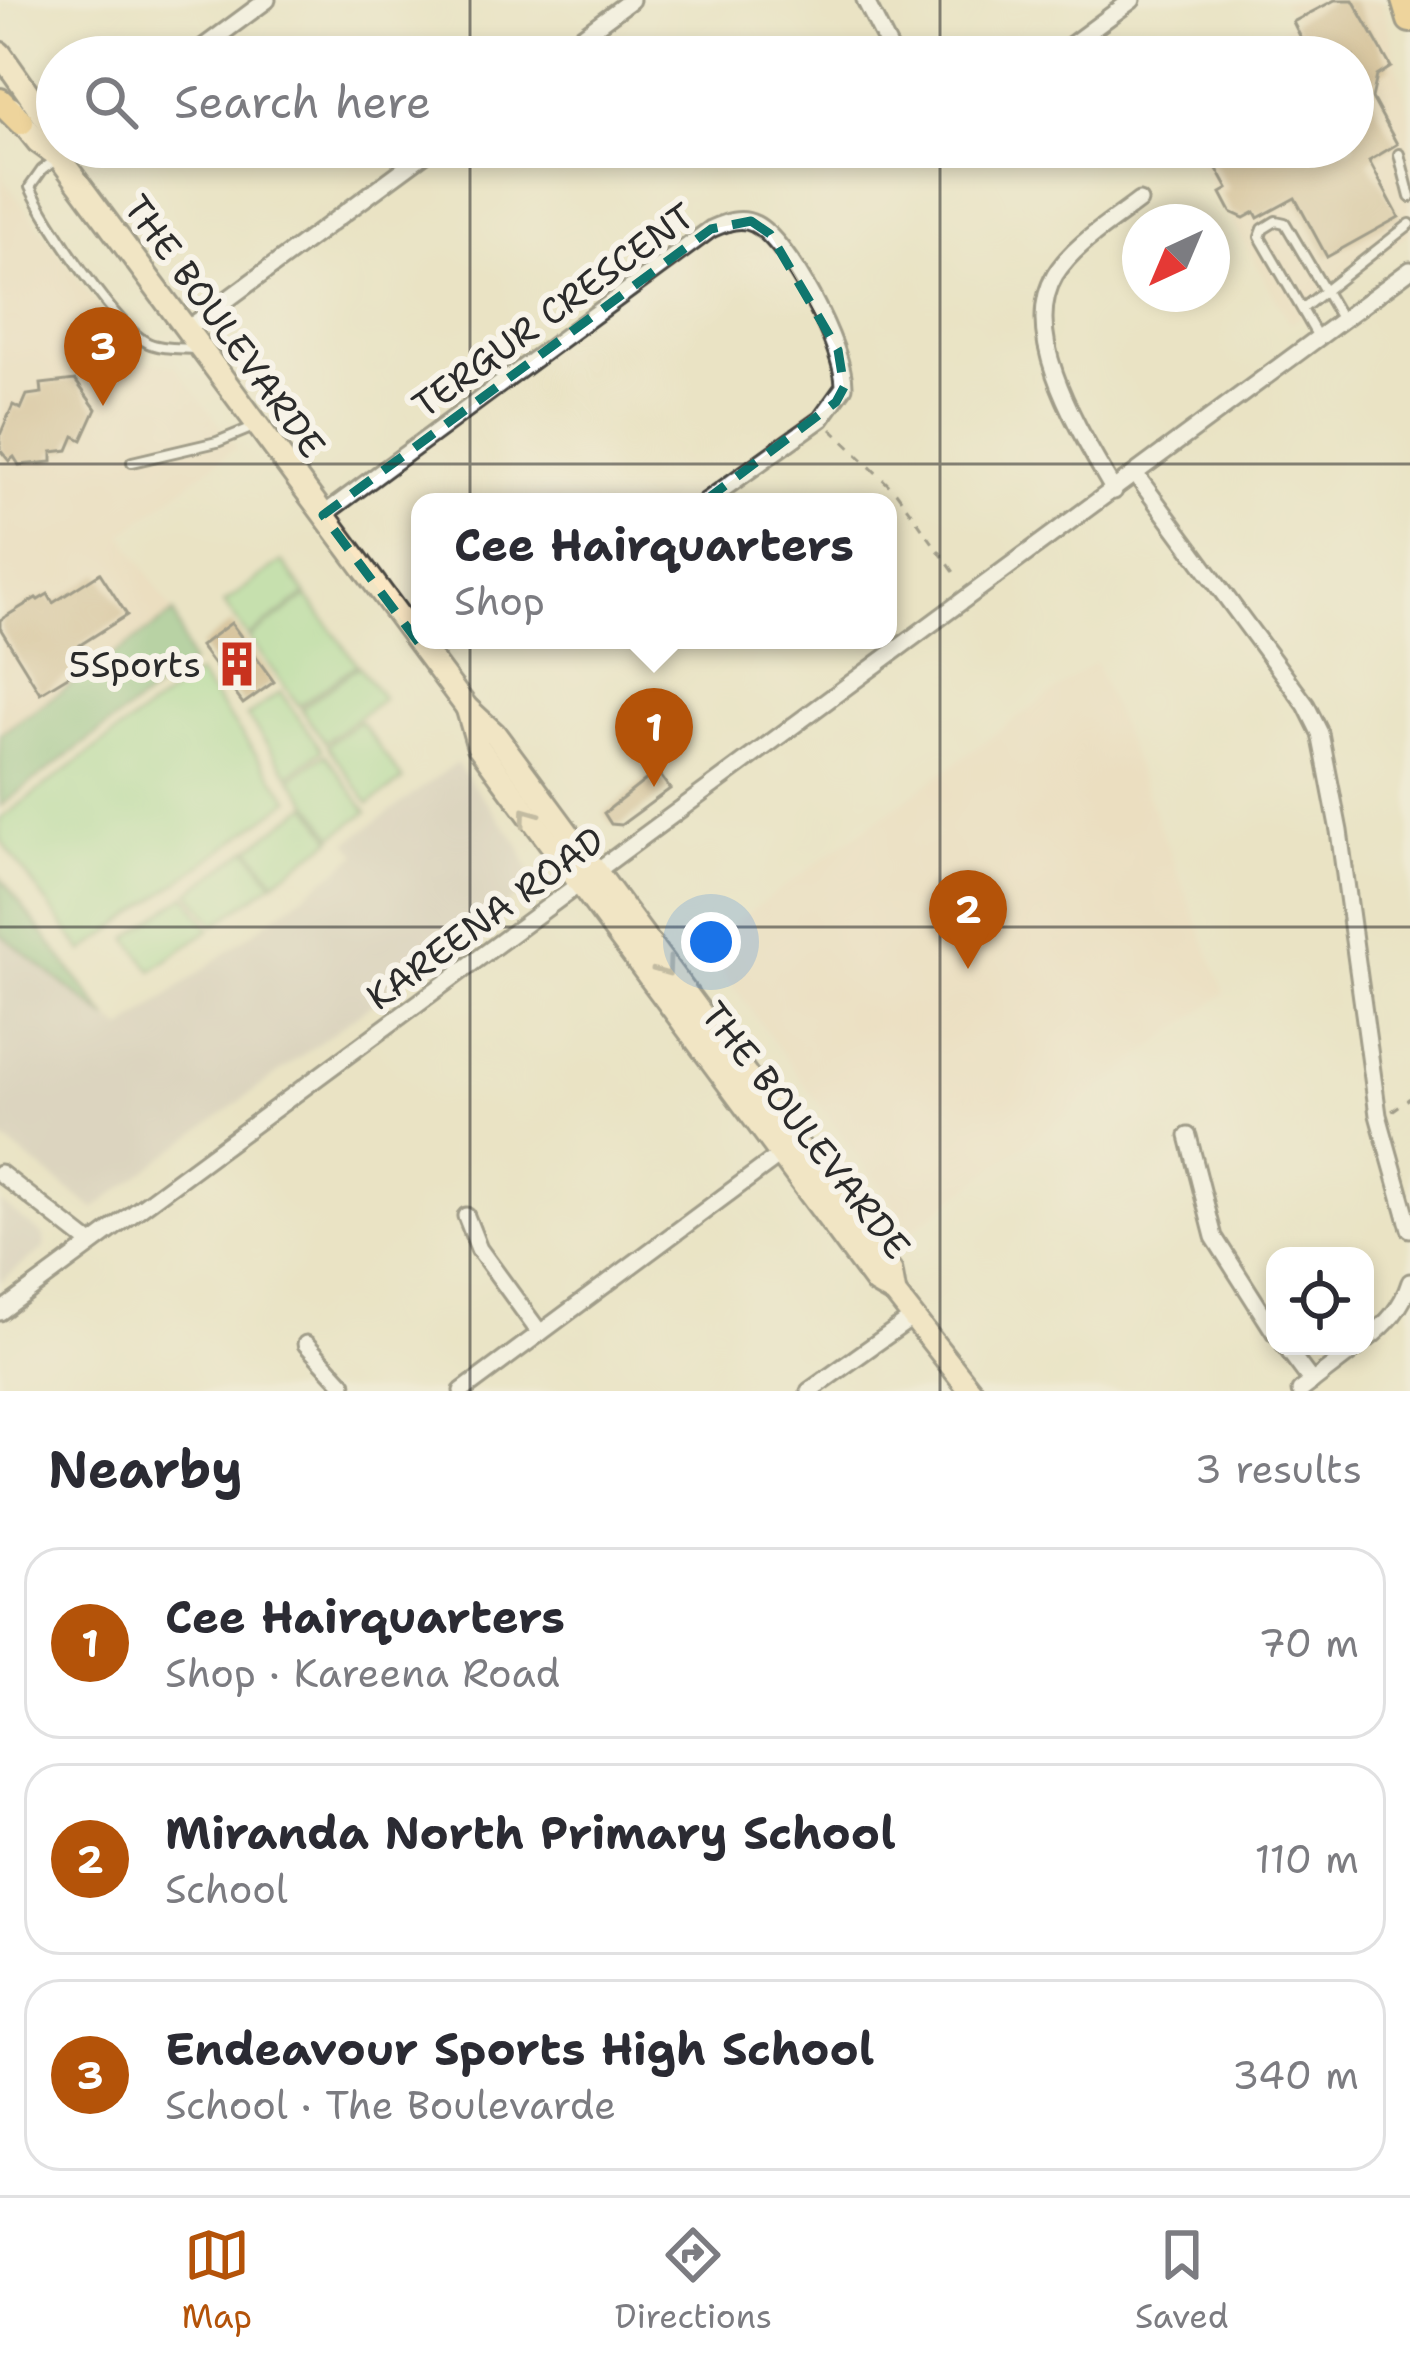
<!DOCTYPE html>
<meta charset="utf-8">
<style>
:root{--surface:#fff;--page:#f2f2f3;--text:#2b2b33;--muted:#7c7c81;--line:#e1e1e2;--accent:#b45309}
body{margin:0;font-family:"Shantell Sans",sans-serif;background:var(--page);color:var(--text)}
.controls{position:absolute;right:36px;bottom:36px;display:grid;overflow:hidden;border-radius:24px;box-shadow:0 6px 18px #0003}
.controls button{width:108px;height:108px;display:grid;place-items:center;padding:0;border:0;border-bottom:3px solid var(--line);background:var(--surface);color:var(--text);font:60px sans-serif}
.compass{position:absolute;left:1122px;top:204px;width:108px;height:108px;border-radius:50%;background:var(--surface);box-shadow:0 6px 18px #0003;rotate:224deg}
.you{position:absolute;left:711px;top:942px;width:42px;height:42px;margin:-30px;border:9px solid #fff;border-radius:50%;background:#1a73e8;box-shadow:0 0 0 18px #1a73e833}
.badge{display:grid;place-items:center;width:78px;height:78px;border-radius:50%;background:var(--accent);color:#fff;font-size:39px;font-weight:700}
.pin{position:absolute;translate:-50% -99px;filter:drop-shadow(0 3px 6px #0008)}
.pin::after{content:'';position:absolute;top:63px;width:42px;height:36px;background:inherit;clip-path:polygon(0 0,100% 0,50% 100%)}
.popup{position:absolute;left:411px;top:493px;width:486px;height:156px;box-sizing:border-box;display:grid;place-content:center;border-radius:24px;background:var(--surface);filter:drop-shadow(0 3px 9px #0005);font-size:39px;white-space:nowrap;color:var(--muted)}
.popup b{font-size:45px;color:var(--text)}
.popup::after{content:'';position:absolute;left:50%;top:100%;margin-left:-24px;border:24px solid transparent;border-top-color:var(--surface)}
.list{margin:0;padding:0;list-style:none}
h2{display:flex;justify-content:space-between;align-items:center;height:156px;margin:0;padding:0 48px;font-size:51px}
h2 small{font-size:39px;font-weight:400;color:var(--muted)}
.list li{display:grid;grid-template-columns:78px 1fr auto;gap:36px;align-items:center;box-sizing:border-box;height:192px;margin:0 24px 24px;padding:0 24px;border:3px solid var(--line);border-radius:36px}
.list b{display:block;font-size:45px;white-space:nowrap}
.list p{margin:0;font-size:39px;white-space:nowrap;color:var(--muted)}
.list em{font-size:39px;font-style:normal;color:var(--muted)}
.icon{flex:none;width:66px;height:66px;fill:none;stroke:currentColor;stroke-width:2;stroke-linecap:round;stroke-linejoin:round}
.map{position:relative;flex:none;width:1410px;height:1391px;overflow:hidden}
.search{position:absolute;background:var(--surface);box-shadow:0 6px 18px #0003;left:36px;right:36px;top:36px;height:132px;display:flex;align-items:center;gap:30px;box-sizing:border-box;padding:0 42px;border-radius:66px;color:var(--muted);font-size:45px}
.sheet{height:804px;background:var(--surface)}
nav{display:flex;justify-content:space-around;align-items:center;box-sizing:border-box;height:168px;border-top:3px solid var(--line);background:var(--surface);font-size:33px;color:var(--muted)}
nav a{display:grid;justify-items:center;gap:6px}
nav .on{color:var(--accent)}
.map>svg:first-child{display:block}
</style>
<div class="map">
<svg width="1410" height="1391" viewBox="0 0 1410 1391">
<rect width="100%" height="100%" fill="#f7f3e8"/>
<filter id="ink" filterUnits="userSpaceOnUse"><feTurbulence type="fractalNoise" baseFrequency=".00833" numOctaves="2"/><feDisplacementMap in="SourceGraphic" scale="24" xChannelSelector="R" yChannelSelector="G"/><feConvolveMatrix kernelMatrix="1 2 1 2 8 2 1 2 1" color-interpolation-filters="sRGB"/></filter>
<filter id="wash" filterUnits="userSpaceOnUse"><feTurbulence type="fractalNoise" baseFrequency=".004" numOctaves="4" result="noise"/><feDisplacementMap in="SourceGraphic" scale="48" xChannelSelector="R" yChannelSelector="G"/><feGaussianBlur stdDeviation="2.7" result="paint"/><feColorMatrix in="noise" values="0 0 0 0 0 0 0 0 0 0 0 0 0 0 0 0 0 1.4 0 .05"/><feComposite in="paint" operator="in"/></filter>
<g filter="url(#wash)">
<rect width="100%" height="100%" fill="#eae3c4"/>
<g fill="#edd7ba">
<polygon points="1281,0 1382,0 1410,116 1410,233 1290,324 1192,147 1353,147 1353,57 1243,57 1295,20"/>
<polygon points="0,144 5,181 138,360 175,365 236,447 123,534 174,613 0,734"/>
<polygon points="1095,662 1225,993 911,1231 704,945"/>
</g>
<g fill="#ccc2b8">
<polygon points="456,763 519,844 534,884 94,1209 0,1137 0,934 123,1029 358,854 348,842"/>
<polygon points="0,1202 44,1236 45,1248 0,1282"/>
</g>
<g fill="#9bdc93" stroke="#63845f" stroke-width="3">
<polygon points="282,561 306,594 248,637 224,603"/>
<polygon points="307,596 357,664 299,706 249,638"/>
<polygon points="359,666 383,699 325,742 301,709"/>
<polygon points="197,674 290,800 83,952 0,839 0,819"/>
<polygon points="280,692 322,750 289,775 247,716"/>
<polygon points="360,721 403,780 369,804 327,745"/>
<polygon points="325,754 367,812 334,836 291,778"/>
<polygon points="308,805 333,839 275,881 250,848"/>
<polygon points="248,849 273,883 215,925 190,892"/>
<polygon points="186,895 210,929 152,971 128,938"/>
</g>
<g fill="#7cbc7d" stroke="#547454" stroke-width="3">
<polygon points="174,613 191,664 0,806 0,734"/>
<polygon points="0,877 108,1019 0,934"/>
</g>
<g id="blocks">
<g fill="#c3a172">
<polygon points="1335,0 1353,0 1391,67 1377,76 1372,98 1397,144 1369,161 1399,217 1327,257 1295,198 1258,218 1255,212 1244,218 1231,212 1221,193 1228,189 1205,147 1353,147 1353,57 1276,57 1303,42 1293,22"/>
<polygon points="75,380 96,409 82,440 74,436 68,450 52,452 52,462 19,465 14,457 9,461 0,450 0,435 13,405 21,409 27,395 42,393 41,384"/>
<polygon points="100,573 127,615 80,645 86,654 81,658 81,668 40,693 0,628 0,620 36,598 38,600 48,594 53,603"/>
<polygon points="231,623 274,682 243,704 200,646"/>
<polygon points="657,771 670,789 621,825 611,824 604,813"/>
</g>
</g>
</g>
<g filter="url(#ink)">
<use href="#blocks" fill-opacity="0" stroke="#484742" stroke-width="3"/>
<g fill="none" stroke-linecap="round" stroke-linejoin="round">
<g stroke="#484742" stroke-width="14">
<g id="service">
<polyline points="1399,154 1410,197"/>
<path d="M58 158 42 170 30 187C45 220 117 328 148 343 161 349 179 348 194 349"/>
<polyline points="1302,309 1410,224"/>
<polyline points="1318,337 1260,237 1263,229 1276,221 1285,223 1342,320"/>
<polyline points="132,462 217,442 256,426"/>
</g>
</g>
<g stroke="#484742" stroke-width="21">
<g id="minor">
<polyline points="865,0 894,57"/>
<polyline points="190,57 267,0"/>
<polyline points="554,57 631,0"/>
<polyline points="1055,57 1132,0"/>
<polyline points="186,330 434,147"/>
<polyline points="1136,475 1306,705 1320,733 1339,831 1378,1115 1410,1229"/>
<path d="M1114 491C1083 436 1018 337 1055 275 1073 245 1112 222 1139 201"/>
<path d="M323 515 711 229C725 223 740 216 755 224 789 241 845 350 844 387L821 419 705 502"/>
<polyline points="1188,1136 1214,1237 1275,1333"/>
<polyline points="0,1173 91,1244"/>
<polyline points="466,1216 479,1249 540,1333"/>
<polyline points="0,1312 1410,270"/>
<path d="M1365 1341C1386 1325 1402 1308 1410 1282"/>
<polyline points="306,1344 343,1384"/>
<polyline points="1285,1346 1312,1382"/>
<polyline points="462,1391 788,1149"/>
<polyline points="809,1391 913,1317"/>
<polyline points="1300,1391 1359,1346"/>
</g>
</g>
<g stroke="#484742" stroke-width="27">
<g id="secondary">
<polyline points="0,53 54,130 57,147"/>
<polyline points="11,108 38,142 59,157 467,708 495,734 891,1271 895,1294"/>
<polyline points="467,708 478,746 876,1283 895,1294 971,1391"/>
</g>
</g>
<g stroke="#484742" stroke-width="30">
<g id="primary">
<polyline points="1404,0 1410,20"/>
<polyline points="0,101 21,122"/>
</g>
</g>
<g stroke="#484742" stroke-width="3" stroke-dasharray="9 9" stroke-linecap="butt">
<polyline points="831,429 896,492 959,579"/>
<polyline points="1392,1111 1410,1098"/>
</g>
<use href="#service" stroke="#fff" stroke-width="8"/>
<use href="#minor" stroke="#fff" stroke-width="15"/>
<use href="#secondary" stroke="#fbe7c3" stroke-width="21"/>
<use href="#primary" stroke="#f4c26a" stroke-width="24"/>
</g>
<defs><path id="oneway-chevron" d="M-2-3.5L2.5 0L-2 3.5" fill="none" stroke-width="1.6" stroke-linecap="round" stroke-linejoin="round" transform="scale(3)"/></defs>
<g stroke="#938977">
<use href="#oneway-chevron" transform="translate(528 816) rotate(-126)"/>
<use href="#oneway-chevron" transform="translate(665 968) rotate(54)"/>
</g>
</g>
<path d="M0 0H1410V1391H0ZM751 221 770 234 838 350 844 387 836 402 662 533 612 561 513 579 419 643 323 515 711 229Z" fill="#eae3c4" fill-opacity=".55" fill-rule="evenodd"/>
<path fill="none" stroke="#0f766e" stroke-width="9" stroke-dasharray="24 15" stroke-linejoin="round" d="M751 221 770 234 838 350 844 387 836 402 662 533 612 561 513 579 419 643 323 515 711 229Z"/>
<path fill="none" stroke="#2b2b2b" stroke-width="3" stroke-opacity="0.55" d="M470 0V57M940 0V57M470 147V1391M940 147V1391M0 464H1410M0 927H1410"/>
<defs>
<g id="building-bare" transform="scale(3.6)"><path d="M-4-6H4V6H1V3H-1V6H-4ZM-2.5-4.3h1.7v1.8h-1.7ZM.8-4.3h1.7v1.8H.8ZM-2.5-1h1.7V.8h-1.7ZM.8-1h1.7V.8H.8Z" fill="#c8321e" stroke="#f7f3e8" stroke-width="2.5" paint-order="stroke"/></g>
</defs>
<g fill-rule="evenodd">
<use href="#building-bare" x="237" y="664"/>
</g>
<g text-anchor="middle" stroke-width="12" stroke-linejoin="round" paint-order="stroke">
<g font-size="36" fill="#2b2b2b" stroke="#f7f3e8">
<text transform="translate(553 310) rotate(-36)" y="13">TERGUR CRESCENT</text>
<text transform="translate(225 326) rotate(54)" y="13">THE BOULEVARDE</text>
<text transform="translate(485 918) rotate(-36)" y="13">KAREENA ROAD</text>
<text transform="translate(806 1130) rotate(52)" y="13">THE BOULEVARDE</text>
</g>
<g font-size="36" fill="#2b2b2b" stroke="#f7f3e8" text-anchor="end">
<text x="201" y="677">5Sports</text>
</g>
</g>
</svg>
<div class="controls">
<button><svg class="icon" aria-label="locate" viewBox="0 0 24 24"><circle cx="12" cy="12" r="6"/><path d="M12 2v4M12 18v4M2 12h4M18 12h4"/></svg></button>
</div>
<svg class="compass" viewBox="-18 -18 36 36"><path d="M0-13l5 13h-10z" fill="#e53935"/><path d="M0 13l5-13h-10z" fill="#7c7c81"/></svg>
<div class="you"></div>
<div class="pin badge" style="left:654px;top:787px">1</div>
<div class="popup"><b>Cee Hairquarters</b>Shop</div>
<div class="pin badge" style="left:968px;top:969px">2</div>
<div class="pin badge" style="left:103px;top:406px">3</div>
<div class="search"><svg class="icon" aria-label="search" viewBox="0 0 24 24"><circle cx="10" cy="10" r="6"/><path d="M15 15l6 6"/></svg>Search here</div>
</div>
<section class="sheet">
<h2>Nearby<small>3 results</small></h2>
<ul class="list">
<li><span class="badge">1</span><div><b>Cee Hairquarters</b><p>Shop · Kareena Road</p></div><em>70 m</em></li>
<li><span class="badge">2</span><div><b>Miranda North Primary School</b><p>School</p></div><em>110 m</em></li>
<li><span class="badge">3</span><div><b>Endeavour Sports High School</b><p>School · The Boulevarde</p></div><em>340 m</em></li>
</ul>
</section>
<nav>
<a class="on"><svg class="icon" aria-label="map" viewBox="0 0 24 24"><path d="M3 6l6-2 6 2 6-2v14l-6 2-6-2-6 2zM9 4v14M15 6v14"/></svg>Map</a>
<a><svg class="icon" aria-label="directions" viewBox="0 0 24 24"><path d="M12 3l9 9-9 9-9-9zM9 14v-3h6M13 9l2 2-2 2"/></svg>Directions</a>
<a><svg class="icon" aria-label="saved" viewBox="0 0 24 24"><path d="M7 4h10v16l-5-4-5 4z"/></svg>Saved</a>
</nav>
